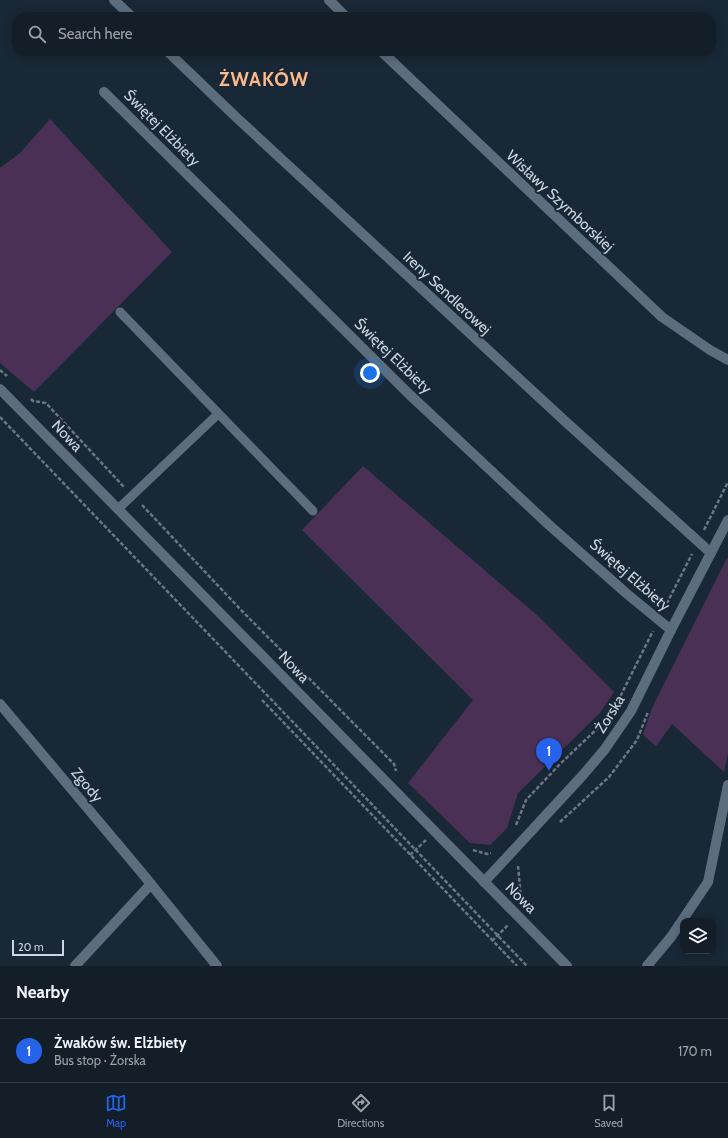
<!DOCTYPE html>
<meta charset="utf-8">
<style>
:root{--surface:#131e28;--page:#202b34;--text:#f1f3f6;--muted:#9da2a8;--line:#323c45;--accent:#2563eb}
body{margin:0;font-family:Cabin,sans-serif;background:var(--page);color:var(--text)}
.controls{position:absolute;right:12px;bottom:12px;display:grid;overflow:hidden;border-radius:8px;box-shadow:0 2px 10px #0003}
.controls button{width:36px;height:36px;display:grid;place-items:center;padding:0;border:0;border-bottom:1px solid var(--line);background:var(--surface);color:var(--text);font:20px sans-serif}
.scale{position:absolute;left:12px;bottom:10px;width:52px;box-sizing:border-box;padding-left:4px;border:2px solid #cdd6e0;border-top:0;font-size:11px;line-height:14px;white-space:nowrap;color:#cdd6e0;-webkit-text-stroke:3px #192836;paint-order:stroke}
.you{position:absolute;left:370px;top:373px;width:14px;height:14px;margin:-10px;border:3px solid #fff;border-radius:50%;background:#1a73e8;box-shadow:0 0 0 6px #1a73e833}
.badge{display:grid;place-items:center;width:26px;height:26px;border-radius:50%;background:var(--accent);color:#fff;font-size:13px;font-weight:700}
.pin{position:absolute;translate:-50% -33px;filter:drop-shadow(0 1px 2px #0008)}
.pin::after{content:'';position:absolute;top:21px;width:14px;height:12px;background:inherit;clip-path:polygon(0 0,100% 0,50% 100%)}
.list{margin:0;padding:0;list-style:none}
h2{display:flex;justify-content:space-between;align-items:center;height:52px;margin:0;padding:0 16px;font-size:17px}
h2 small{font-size:13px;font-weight:400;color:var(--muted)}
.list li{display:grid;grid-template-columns:26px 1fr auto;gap:12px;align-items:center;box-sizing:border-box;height:64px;padding:0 16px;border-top:1px solid var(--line)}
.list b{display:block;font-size:15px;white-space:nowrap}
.list p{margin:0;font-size:13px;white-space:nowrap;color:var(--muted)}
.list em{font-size:13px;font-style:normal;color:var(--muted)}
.icon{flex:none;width:22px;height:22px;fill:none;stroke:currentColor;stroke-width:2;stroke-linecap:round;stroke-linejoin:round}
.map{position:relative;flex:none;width:728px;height:966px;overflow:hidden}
.search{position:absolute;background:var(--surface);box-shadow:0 2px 10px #0003;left:12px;right:12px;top:12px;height:44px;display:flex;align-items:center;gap:10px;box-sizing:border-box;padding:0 14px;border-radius:16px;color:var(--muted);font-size:15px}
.sheet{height:116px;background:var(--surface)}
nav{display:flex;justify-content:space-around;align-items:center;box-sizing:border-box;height:56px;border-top:1px solid var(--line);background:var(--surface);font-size:11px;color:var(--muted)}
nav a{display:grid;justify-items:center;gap:2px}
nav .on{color:var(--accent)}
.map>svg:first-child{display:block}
</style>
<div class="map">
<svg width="728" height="966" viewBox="0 0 728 966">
<rect width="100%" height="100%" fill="#192836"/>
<g fill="#4a3055">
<polygon points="50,119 172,252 34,392 0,363 0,168 20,153"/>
<polygon points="363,466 538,616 614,692 600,713 518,793 507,828 490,845 470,843 408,783 473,700 302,530"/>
<polygon points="727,558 728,558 728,753 724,772 672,724 656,746 643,735 652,708"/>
</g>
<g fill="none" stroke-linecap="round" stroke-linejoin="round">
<g stroke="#6a7683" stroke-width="2.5" stroke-dasharray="4 2" stroke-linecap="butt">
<polyline points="0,370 7,376"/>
<polyline points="31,399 33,401 46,403 124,487"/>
<polyline points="0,417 527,966"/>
<polyline points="142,505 242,611 394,764 396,771"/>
<polyline points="704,530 728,482"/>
<polyline points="664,609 692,554"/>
<polyline points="262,700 517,966"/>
<polyline points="560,822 609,777 637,740 648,712"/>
<polyline points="516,825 526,800 560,764 600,726 617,703 653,631"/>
<polyline points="473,850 487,854 491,853"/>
<polyline points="410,855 426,840"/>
<polyline points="518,866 521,899"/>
<polyline points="492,941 508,925"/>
</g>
<g stroke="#5c6d7d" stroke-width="9">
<polyline points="120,312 313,511"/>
<polyline points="118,509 218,414"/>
</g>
<g stroke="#5c6d7d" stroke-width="10">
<polyline points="114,0 132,17"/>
<polyline points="329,0 346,17"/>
<polyline points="167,51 237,118 567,423 711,553"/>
<polyline points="381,51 662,317 710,350 728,360"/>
<polyline points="104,92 410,395 548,524 626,593 671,630"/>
<polyline points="0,389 567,966"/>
<polyline points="0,704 142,873 217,966"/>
<polyline points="484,882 583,775 605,749 631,711 671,630 728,520"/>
<polyline points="75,966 151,884"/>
<polyline points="647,966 671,937 708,882 728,785"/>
</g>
</g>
<g text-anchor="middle" stroke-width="4" stroke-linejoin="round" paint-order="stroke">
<g font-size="15" fill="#cdd6e0" stroke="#192836">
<text transform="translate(162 128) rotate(45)" y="5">Świętej Elżbiety</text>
<text transform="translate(560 201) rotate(43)" y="5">Wisławy Szymborskiej</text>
<text transform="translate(447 293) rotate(43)" y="5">Ireny Sendlerowej</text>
<text transform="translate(393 356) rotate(44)" y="5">Świętej Elżbiety</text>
<text transform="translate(67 436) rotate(46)" y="5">Nowa</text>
<text transform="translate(630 575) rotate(41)" y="5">Świętej Elżbiety</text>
<text transform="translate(294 667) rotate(46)" y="5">Nowa</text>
<text transform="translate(610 714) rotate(-58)" y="5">Żorska</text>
<text transform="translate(87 785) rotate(50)" y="5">Zgody</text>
<text transform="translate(521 898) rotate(45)" y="5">Nowa</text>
</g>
<g font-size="19" font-weight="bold" letter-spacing="1" fill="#fdb98a" stroke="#192836">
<text x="264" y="86">ŻWAKÓW</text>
</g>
</g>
</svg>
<div class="controls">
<button><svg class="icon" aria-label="layers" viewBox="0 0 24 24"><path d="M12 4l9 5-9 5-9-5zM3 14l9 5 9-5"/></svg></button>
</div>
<div class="scale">20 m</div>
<div class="you"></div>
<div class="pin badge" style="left:549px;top:771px">1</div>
<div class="search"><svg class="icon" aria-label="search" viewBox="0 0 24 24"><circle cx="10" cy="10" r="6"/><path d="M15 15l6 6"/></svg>Search here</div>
</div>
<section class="sheet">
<h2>Nearby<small></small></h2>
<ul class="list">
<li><span class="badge">1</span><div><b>Żwaków św. Elżbiety</b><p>Bus stop · Żorska</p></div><em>170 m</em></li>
</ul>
</section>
<nav>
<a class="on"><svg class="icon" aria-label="map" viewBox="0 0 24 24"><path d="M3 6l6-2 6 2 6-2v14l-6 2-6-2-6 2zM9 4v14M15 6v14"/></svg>Map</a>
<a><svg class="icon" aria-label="directions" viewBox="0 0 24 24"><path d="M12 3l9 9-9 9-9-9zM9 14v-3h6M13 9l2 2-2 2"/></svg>Directions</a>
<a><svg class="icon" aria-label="saved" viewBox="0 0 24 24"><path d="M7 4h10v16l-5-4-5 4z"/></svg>Saved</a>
</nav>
